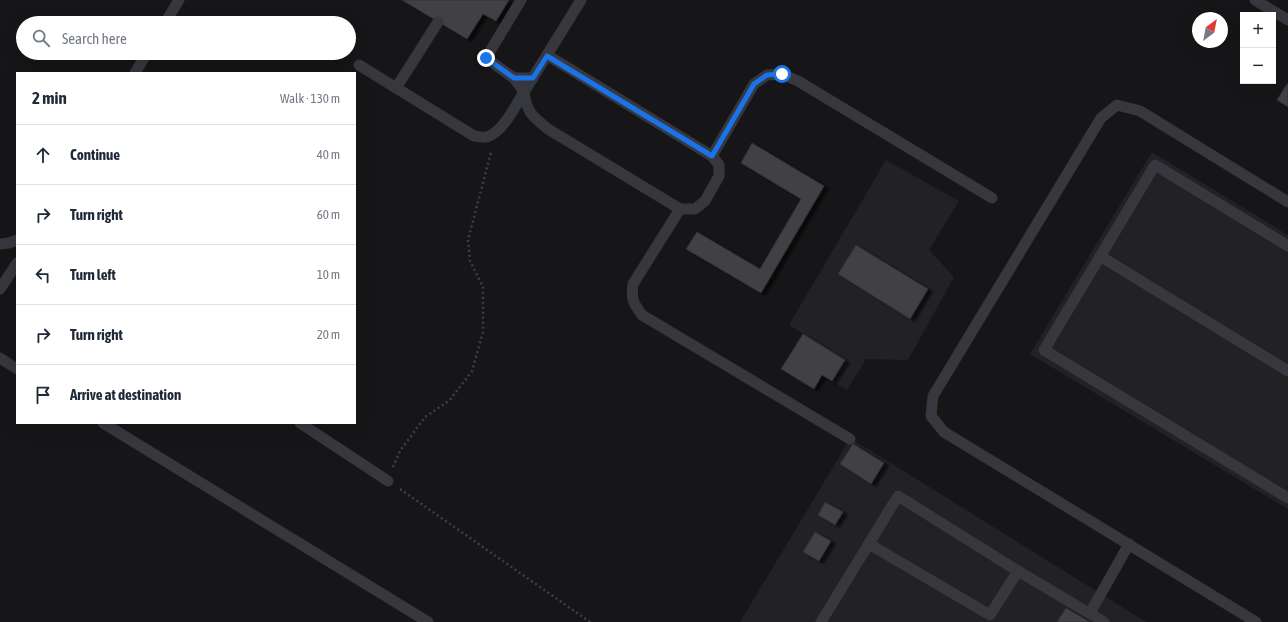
<!DOCTYPE html>
<meta charset="utf-8">
<style>
:root{--surface:#fff;--page:#f2f2f3;--text:#1f2937;--muted:#747a83;--line:#e0e1e3}
body{margin:0;font-family:"Asap Condensed",sans-serif;background:var(--page);color:var(--text)}
.controls{position:absolute;right:12px;top:12px;display:grid;overflow:hidden;border-radius:0px;box-shadow:0 4px 16px #0002}
.controls button{width:36px;height:36px;display:grid;place-items:center;padding:0;border:0;border-bottom:1px solid var(--line);background:var(--surface);color:var(--text);font:20px sans-serif}
.compass{position:absolute;left:1192px;top:12px;width:36px;height:36px;border-radius:50%;background:var(--surface);box-shadow:0 4px 16px #0002;rotate:32deg}
.stop{position:absolute;width:12px;height:12px;margin:-9px;border:3px solid #1a73e8;border-radius:50%;background:#fff}
.stop.end{background:#1a73e8;border-color:#fff;box-shadow:0 1px 4px #0008}
.list{margin:0;padding:0;list-style:none}
h2{display:flex;justify-content:space-between;align-items:center;height:52px;margin:0;padding:0 16px;font-size:17px}
h2 small{font-size:13px;font-weight:400;color:var(--muted)}
.list li{display:grid;grid-template-columns:26px 1fr auto;gap:12px;align-items:center;box-sizing:border-box;height:60px;padding:0 16px;border-top:1px solid var(--line)}
.list b{display:block;font-size:15px;white-space:nowrap}
.list em{font-size:13px;font-style:normal;color:var(--muted)}
.icon{flex:none;width:22px;height:22px;fill:none;stroke:currentColor;stroke-width:2;stroke-linecap:round;stroke-linejoin:round}
.map{position:relative;flex:none;width:1288px;height:622px;overflow:hidden}
.search{position:absolute;background:var(--surface);box-shadow:0 4px 16px #0002;left:16px;top:16px;width:340px;height:44px;display:flex;align-items:center;gap:10px;box-sizing:border-box;padding:0 14px;border-radius:22px;color:var(--muted);font-size:15px}
.panel{position:absolute;background:var(--surface);box-shadow:0 4px 16px #0002;left:16px;top:72px;width:340px;height:352px;border-radius:0px}
.map>svg:first-child{display:block}
</style>
<div class="map">
<svg width="1288" height="622" viewBox="0 0 1288 622">
<defs>
<filter id="shadow"><feDropShadow dx="4.5" dy="2.5" stdDeviation="1" flood-color="#0009"/></filter>
</defs>
<rect width="100%" height="100%" fill="#161618"/>
<g fill="#222225">
<polygon points="1152,152 1288,235 1288,509 1030,354"/>
<polygon points="886,160 959,201 929,250 954,277 908,360 866,359 847,390 832,381 845,360 789,325"/>
<polygon points="850,439 870,450 1146,622 740,622"/>
</g>
<g fill="#404145" stroke="#303034" filter="url(#shadow)">
<polygon points="402,0 509,0 496,21 483,14 467,39"/>
<polygon points="1287,84 1288,84 1288,107 1277,100"/>
<polygon points="752,143 824,186 761,293 686,249 697,232 760,269 801,199 741,163"/>
<polygon points="856,245 928,289 910,319 838,274"/>
<polygon points="803,334 845,360 832,381 822,375 814,389 781,369"/>
<polygon points="853,444 884,463 871,484 840,464"/>
<polygon points="825,502 843,512 835,525 818,515"/>
<polygon points="815,532 831,541 819,561 803,552"/>
<polygon points="1066,608 1090,622 1057,622"/>
</g>
<g fill="none" stroke-linecap="round" stroke-linejoin="round">
<g stroke="#3d3f44" stroke-width="2.5" stroke-dasharray="2 3" stroke-linecap="butt">
<polyline points="393,467 400,451 425,417 450,400 472,371 483,332 483,287 470,261 468,240 491,152"/>
<polyline points="400,489 590,622"/>
</g>
<g stroke="#37383d" stroke-width="11">
<path d="M581 0 524 92C527 113 532 116 548 129L680 209 633 284C631 299 633 303 642 315L850 439"/>
<polyline points="1255,0 1288,20"/>
<polyline points="165,23 179,0"/>
<polyline points="547,55 712,156 719,165 719,176 705,201 695,209 680,209"/>
<path d="M359 65 474 136C478 136 483 138 487 137 503 132 516 105 524 92L514 78H533"/>
<polyline points="135,73 147,53"/>
<polyline points="514,78 486,58 521,0"/>
<polyline points="396,88 438,22"/>
<polyline points="712,156 754,84 767,75 782,74 798,81 992,198"/>
<polyline points="0,244 9,243 17,240"/>
<polyline points="1288,246 1155,165 1044,350 1288,498"/>
<polyline points="1100,256 1288,371"/>
<polyline points="0,289 17,263"/>
<polyline points="0,358 17,369"/>
<polyline points="103,423 428,622"/>
<polyline points="300,423 388,481"/>
<polyline points="869,544 990,615 1018,571"/>
<polyline points="1090,613 1129,544"/>
<polyline points="821,622 898,496 1018,571 1104,622"/>
<polyline points="1256,622 944,432 931,416 933,396 1101,118 1117,105 1140,111 1288,202"/>
</g>
</g>
<g fill="none" stroke-linecap="round" stroke-linejoin="round">
<polyline stroke="#1a73e8" stroke-width="5" points="486,58 514,78 533,78 547,56 712,156 754,84 767,75 782,74"/>
</g>
</svg>
<div class="controls">
<button>+</button>
<button>−</button>
</div>
<svg class="compass" viewBox="-18 -18 36 36"><path d="M0-13l5 13h-10z" fill="#e53935"/><path d="M0 13l5-13h-10z" fill="#747a83"/></svg>
<div class="stop" style="left:782px;top:74px"></div>
<div class="stop end" style="left:486px;top:58px"></div>
<div class="search"><svg class="icon" aria-label="search" viewBox="0 0 24 24"><circle cx="10" cy="10" r="6"/><path d="M15 15l6 6"/></svg>Search here</div>
<section class="panel">
<h2>2 min<small>Walk · 130 m</small></h2>
<ul class="list">
<li><svg class="icon" aria-label="ahead" viewBox="0 0 24 24"><path d="M12 20V5M6 11l6-6 6 6"/></svg><div><b>Continue</b></div><em>40 m</em></li>
<li><svg class="icon" aria-label="right" viewBox="0 0 24 24"><path d="M7 20v-9h11M14 6l5 5-5 5"/></svg><div><b>Turn right</b></div><em>60 m</em></li>
<li><svg class="icon" aria-label="left" viewBox="0 0 24 24"><path d="M17 20v-9H6M10 6l-5 5 5 5"/></svg><div><b>Turn left</b></div><em>10 m</em></li>
<li><svg class="icon" aria-label="right" viewBox="0 0 24 24"><path d="M7 20v-9h11M14 6l5 5-5 5"/></svg><div><b>Turn right</b></div><em>20 m</em></li>
<li><svg class="icon" aria-label="arrive" viewBox="0 0 24 24"><path d="M6 21V4h12l-3 4 3 4H6"/></svg><div><b>Arrive at destination</b></div></li>
</ul>
</section>
</div>
